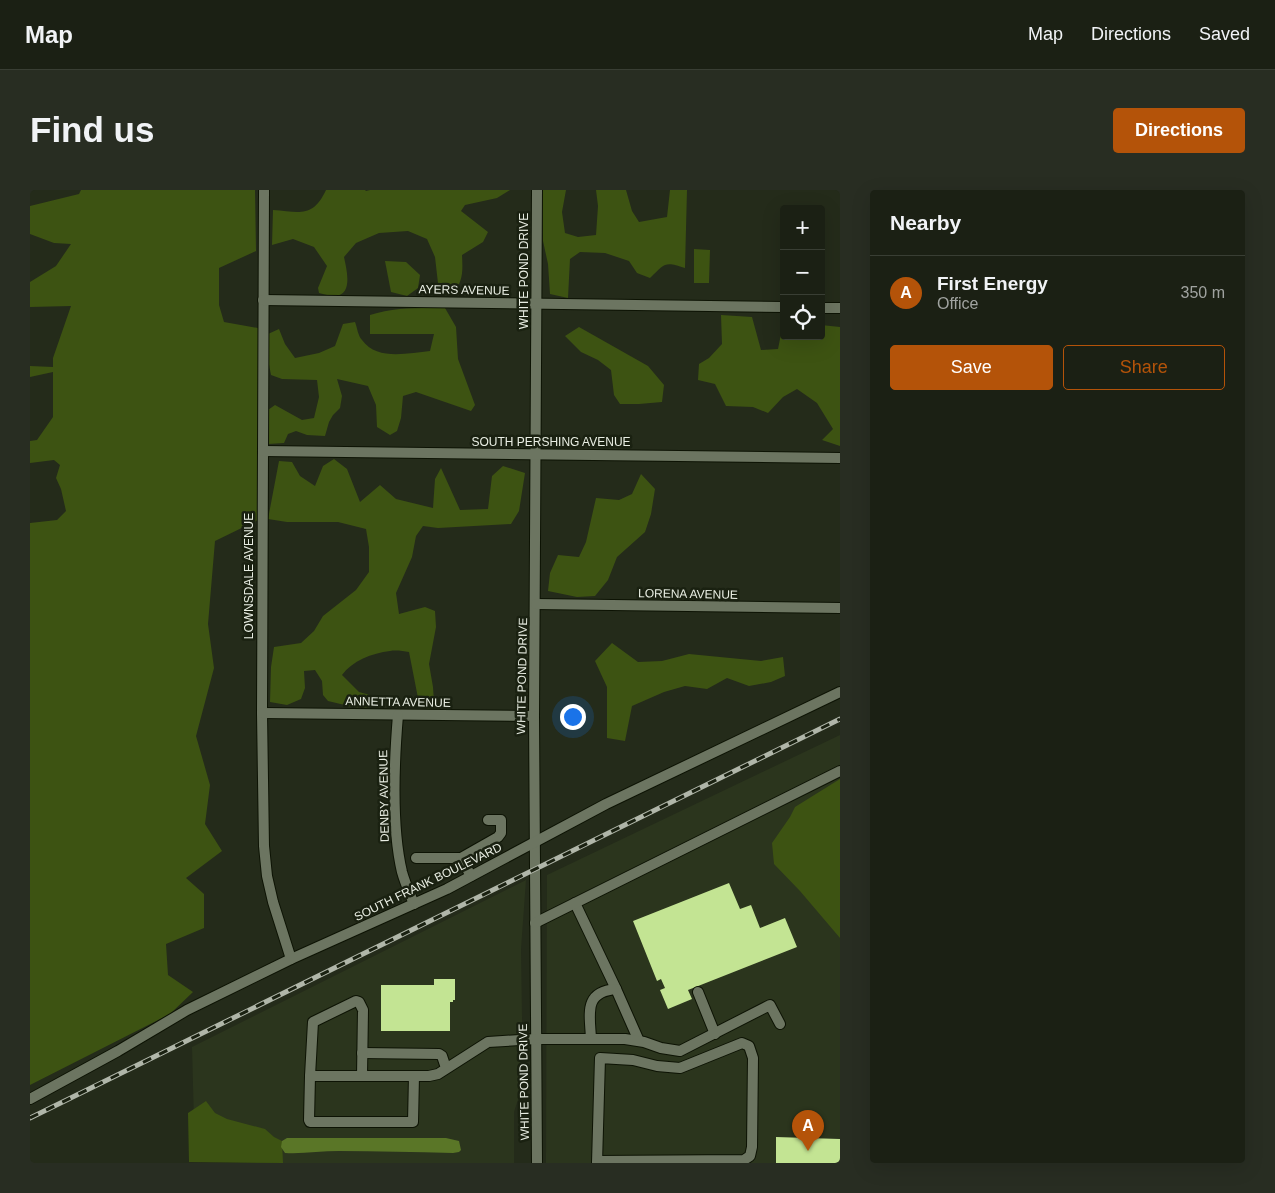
<!DOCTYPE html>
<meta charset="utf-8">
<style>
:root{--surface:#1b2014;--page:#282d22;--text:#f1f3f6;--muted:#a0a3a0;--line:#393e34;--accent:#b45309}
body{margin:0;font-family:Arial,sans-serif;background:var(--page);color:var(--text)}
.controls{position:absolute;right:15px;top:15px;display:grid;overflow:hidden;border-radius:5px;box-shadow:0 5px 20px #0002}
.controls button{width:45px;height:45px;display:grid;place-items:center;padding:0;border:0;border-bottom:1px solid var(--line);background:var(--surface);color:var(--text);font:25px sans-serif}
.you{position:absolute;left:542px;top:526px;width:18px;height:18px;margin:-12px;border:4px solid #fff;border-radius:50%;background:#1a73e8;box-shadow:0 0 0 8px #1a73e833}
.badge{display:grid;place-items:center;width:32px;height:32px;border-radius:50%;background:var(--accent);color:#fff;font-size:16px;font-weight:700}
.pin{position:absolute;translate:-50% -41px;filter:drop-shadow(0 1px 2px #0008)}
.pin::after{content:'';position:absolute;top:26px;width:18px;height:15px;background:inherit;clip-path:polygon(0 0,100% 0,50% 100%)}
.list{margin:0;padding:0;list-style:none}
h2{display:flex;justify-content:space-between;align-items:center;height:65px;margin:0;padding:0 20px;font-size:21px}
h2 small{font-size:16px;font-weight:400;color:var(--muted)}
.list li{display:grid;grid-template-columns:32px 1fr auto;gap:15px;align-items:center;box-sizing:border-box;height:75px;padding:0 20px;border-top:1px solid var(--line)}
.list b{display:block;font-size:19px;white-space:nowrap}
.list p{margin:0;font-size:16px;white-space:nowrap;color:var(--muted)}
.list em{font-size:16px;font-style:normal;color:var(--muted)}
.actions{display:flex;gap:10px;padding:15px 20px}
.actions a{flex:1;padding:11px 0;border:1px solid var(--accent);border-radius:5px;text-align:center;font-size:18px;color:var(--accent)}
.actions .main{background:var(--accent);color:#fff}
.icon{flex:none;width:28px;height:28px;fill:none;stroke:currentColor;stroke-width:2;stroke-linecap:round;stroke-linejoin:round}
.map{position:relative;flex:none;width:810px;height:973px;overflow:hidden;border-radius:5px}
header{display:flex;align-items:center;gap:30px;box-sizing:border-box;height:70px;padding:0 25px;background:var(--surface);border-bottom:1px solid var(--line)}
header strong{font-size:24px}
nav{display:flex;gap:28px;margin-inline-start:auto;font-size:18px}
.intro{display:flex;align-items:center;justify-content:space-between;box-sizing:border-box;height:120px;padding:0 30px}
h1{margin:0;font-size:35px}
.button{padding:12px 22px;border-radius:5px;background:var(--accent);color:#fff;font-size:18px;font-weight:700}
main{display:flex;gap:30px;padding:0 30px}
aside{flex:1;background:var(--surface);border-radius:5px;box-shadow:0 5px 20px #0002}
.map>svg:first-child{display:block}
</style>
<header>
<strong>Map</strong>
<nav><a>Map</a><a>Directions</a><a>Saved</a></nav>
</header>
<div class="intro"><h1>Find us</h1><a class="button">Directions</a></div>
<main>
<div class="map">
<svg width="810" height="973" viewBox="0 0 810 973">
<rect width="100%" height="100%" fill="#242b1a"/>
<g fill="#2b351d">
<polygon points="810,545 810,973 516,973 517,685"/>
<polygon points="496,690 491,759 493,894 484,922 484,973 227,973 165,971 162,857"/>
</g>
<g fill="#3d5312">
<polygon points="51,0 225,0 226,61 189,78 189,115 194,132 228,138 228,330 185,351 178,434 184,478 166,546 180,595 175,634 192,661 156,688 174,704 174,738 136,754 138,785 163,802 140,824 0,895 0,333 27,330 36,321 31,299 26,288 30,275 24,270 0,273 0,251 7,250 23,227 23,182 0,187 0,176 23,177 23,168 41,116 0,117 0,92 26,76 41,54 24,53 0,44 0,16 49,4"/>
<path d="M296 0H335L336 1 340 0H480L467 8 435 15 431 21 458 42 453 52 432 65C433 83 433 92 421 106L409 102 405 67 397 49 378 41 349 43 326 53 314 67C316 77 324 105 305 106 300 106 294 104 289 103L288 98 297 76 284 57 263 49 242 55 243 20C270 22 283 28 296 0Z"/>
<path d="M512 0H536L532 22 535 43 548 47 566 45 568 16 566 0H596L602 21 609 32 637 27 640 0H657L655 78C635 71 635 73 620 88L607 83 599 71 575 63 550 62 540 69 538 108 520 104 518 74 513 51Z"/>
<polygon points="664,59 680,60 679,93 664,93"/>
<polygon points="355,71 376,72 390,85 388,98 377,106 361,102"/>
<path d="M415 118 426 137 428 169 445 215 441 221 386 202 373 206 371 228 367 241 360 245 347 237 346 215 338 196 307 189 312 206 310 218 303 225 299 232 295 246 277 245 266 241 258 244 254 253 238 254V220L245 215 272 230 284 228 289 207 287 190 252 189 241 185 236 159 238 144 249 139 255 154 265 168 289 163 305 156 313 134 325 132C327 137 328 146 332 150 347 171 378 163 400 161L404 144H340V125C364 117 390 118 415 118Z"/>
<polygon points="691,125 722,127 731,160 748,159 754,129 754,146 791,146 791,135 810,137 810,256 792,250 803,239 787,213 767,199 753,207 738,223 723,217 696,216 685,194 668,190 669,174 679,168 692,154"/>
<polygon points="549,137 618,176 634,195 632,212 609,214 590,214 584,205 581,180 568,170 551,162 535,146"/>
<path d="M304 269 317 279 330 312 350 295 366 309 403 318 405 289 411 278 430 320 458 319 462 286 473 276 495 283 489 321 481 334 408 338 393 336 386 346 382 367 366 403 369 424 395 417 405 421 406 437 399 474 403 497 404 513 397 520 388 508 379 462C373 461 366 460 360 461 342 463 322 471 312 485L329 502 351 508V518L323 517 298 511 293 505 292 491 285 480 274 481 275 498 271 509 257 515 240 512 241 477 244 457 271 453 284 441 293 426 326 400 339 382V357L336 339 308 332H257L238 329 249 271 262 272 270 286 285 296 293 276Z"/>
<polygon points="611,284 625,299 621,324 615,342 587,367 578,390 565,406 547,407 518,401 520,383 528,365 549,367 556,352 566,308 589,310 602,304"/>
<polygon points="582,453 608,472 632,471 659,464 731,471 753,467 755,486 741,492 719,496 697,488 677,499 655,496 634,502 602,516 595,551 577,548 577,497 565,471"/>
<polygon points="810,589 810,748 770,701 744,674 742,653 760,627 765,617"/>
<polygon points="176,911 185,923 197,929 235,939 244,947 252,951 253,973 159,972 158,923"/>
</g>
<path fill="#5a7627" d="M257 948H416L429 951 431 960 429 962 423 963C385 962 347 961 309 961 291 961 273 964 255 963L251 957 252 951Z"/>
<g fill="#c3e493">
<polygon points="699,693 710,719 721,715 730,738 755,728 767,757 658,800 662,809 638,819 630,800 635,798 631,789 627,791 603,731"/>
<polygon points="404,789 425,789 425,810 423,810 423,812 420,812 420,841 351,841 351,795 404,795"/>
<polygon points="746,947 810,949 810,973 746,973"/>
</g>
<g fill="none" stroke-linecap="round" stroke-linejoin="round">
<g stroke="#0d1304" stroke-width="12">
<g id="minor">
<polyline points="234,0 232,523 234,656 237,686 243,712 261,769"/>
<polyline points="507,0 504,526 507,973"/>
<polyline points="233,110 754,117"/>
<polyline points="791,118 810,118"/>
<polyline points="233,261 810,268"/>
<polyline points="506,414 810,418"/>
<polyline points="232,523 504,526"/>
<path d="M368 525C364 573 361 635 372 682 375 693 380 704 384 714"/>
<polyline points="386,668 431,668 468,647 471,643 471,630 458,630"/>
<polyline points="431,668 441,686"/>
<polyline points="545,713 586,799"/>
<polyline points="505,733 810,581"/>
<polyline points="668,802 685,844"/>
<path d="M561 849C560 824 553 802 586 799L609 851"/>
<polyline points="332,863 409,864 412,866 416,878"/>
<polyline points="280,886 279,930 280,932 383,932 384,886"/>
<polyline points="332,886 333,820 329,812 326,811 283,832 280,886 399,886 408,884 458,852 506,849 595,849 614,852 631,858 650,861 740,815 750,834"/>
<polyline points="0,909 88,861 157,820 261,769 417,699 576,614 810,502"/>
<polyline points="567,973 570,868 603,870 627,876 650,878 712,853 719,856 723,868 722,957 720,966 714,970 567,971"/>
</g>
</g>
<use href="#minor" stroke="#6c7561" stroke-width="10"/>
<g stroke="#b0b6a9" stroke-width="5">
<polyline id="rail" points="0,928 810,529"/>
</g>
<use href="#rail" stroke="#1a2111" stroke-width="3" stroke-dasharray="9" stroke-linecap="butt"/>
</g>
<g text-anchor="middle" stroke-width="5" stroke-linejoin="round" paint-order="stroke">
<g font-size="12" fill="#e9eee3" stroke="#1a2111">
<text transform="translate(494 81) rotate(-90)" y="4">WHITE POND DRIVE</text>
<text transform="translate(434 100) rotate(1)" y="4">AYERS AVENUE</text>
<text x="521" y="256">SOUTH PERSHING AVENUE</text>
<text transform="translate(219 386) rotate(-90)" y="4">LOWNSDALE AVENUE</text>
<text transform="translate(658 404) rotate(1)" y="4">LORENA AVENUE</text>
<text transform="translate(492 486) rotate(-89)" y="4">WHITE POND DRIVE</text>
<text transform="translate(368 512) rotate(1)" y="4">ANNETTA AVENUE</text>
<text transform="translate(354 606) rotate(-91)" y="4">DENBY AVENUE</text>
<text transform="translate(398 692) rotate(-26)" y="4">SOUTH FRANK BOULEVARD</text>
<text transform="translate(494 892) rotate(-91)" y="4">WHITE POND DRIVE</text>
</g>
</g>
</svg>
<div class="controls">
<button>+</button>
<button>−</button>
<button><svg class="icon" aria-label="locate" viewBox="0 0 24 24"><circle cx="12" cy="12" r="6"/><path d="M12 2v4M12 18v4M2 12h4M18 12h4"/></svg></button>
</div>
<div class="you"></div>
<div class="pin badge" style="left:778px;top:961px">A</div>
</div>
<aside>
<h2>Nearby<small></small></h2>
<ul class="list">
<li><span class="badge">A</span><div><b>First Energy</b><p>Office</p></div><em>350 m</em></li>
</ul>
<div class="actions"><a class="main">Save</a><a>Share</a></div>
</aside>
</main>
